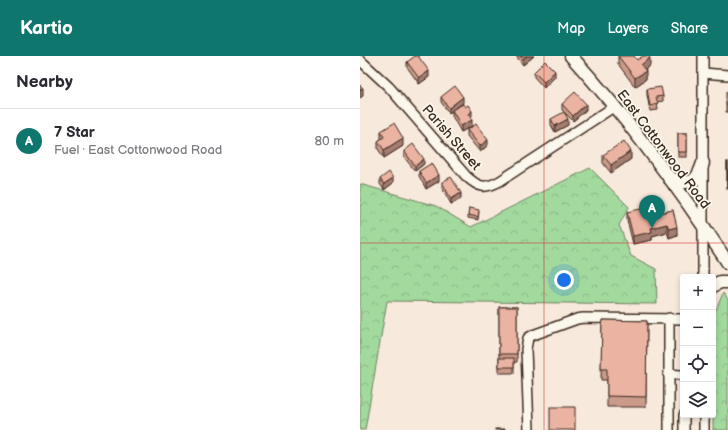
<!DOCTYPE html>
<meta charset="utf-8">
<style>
:root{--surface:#fff;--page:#f7f7f7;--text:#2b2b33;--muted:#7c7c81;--line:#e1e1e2;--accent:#0f766e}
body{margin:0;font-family:"Balsamiq Sans",sans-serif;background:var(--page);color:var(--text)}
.controls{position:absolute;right:12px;bottom:12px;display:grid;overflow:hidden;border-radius:4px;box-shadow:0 2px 6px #0003}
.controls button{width:36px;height:36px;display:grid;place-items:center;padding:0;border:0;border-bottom:1px solid var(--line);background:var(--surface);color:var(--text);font:20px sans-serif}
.you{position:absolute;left:204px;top:224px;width:14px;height:14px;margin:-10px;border:3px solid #fff;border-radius:50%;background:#1a73e8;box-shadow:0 0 0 6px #1a73e833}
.badge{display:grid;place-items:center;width:26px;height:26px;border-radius:50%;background:var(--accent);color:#fff;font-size:13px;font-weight:700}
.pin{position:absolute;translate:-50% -33px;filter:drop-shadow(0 1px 2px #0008)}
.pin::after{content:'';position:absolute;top:21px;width:14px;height:12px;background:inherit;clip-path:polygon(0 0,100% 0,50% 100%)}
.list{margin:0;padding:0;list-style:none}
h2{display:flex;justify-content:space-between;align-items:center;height:52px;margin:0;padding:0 16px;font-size:17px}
h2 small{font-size:13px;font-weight:400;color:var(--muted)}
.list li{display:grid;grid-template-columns:26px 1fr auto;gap:12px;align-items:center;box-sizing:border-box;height:64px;padding:0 16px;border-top:1px solid var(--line)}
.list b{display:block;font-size:15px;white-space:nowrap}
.list p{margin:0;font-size:13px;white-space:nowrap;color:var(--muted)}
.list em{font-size:13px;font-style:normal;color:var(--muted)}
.icon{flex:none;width:22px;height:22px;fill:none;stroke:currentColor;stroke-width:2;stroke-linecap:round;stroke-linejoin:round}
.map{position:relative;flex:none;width:368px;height:374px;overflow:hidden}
header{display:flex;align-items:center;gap:24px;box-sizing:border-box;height:56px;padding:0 20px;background:var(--accent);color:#fff}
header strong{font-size:19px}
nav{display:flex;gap:22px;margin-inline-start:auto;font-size:14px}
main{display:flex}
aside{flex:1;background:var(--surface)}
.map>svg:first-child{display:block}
</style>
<header>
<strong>Kartio</strong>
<nav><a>Map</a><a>Layers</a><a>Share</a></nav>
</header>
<main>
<aside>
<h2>Nearby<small></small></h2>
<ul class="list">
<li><span class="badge">A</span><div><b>7 Star</b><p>Fuel · East Cottonwood Road</p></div><em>80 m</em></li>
</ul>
</aside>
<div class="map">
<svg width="368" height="374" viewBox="0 0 368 374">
<defs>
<pattern id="forest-crowns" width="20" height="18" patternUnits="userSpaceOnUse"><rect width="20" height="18" fill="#a2d99d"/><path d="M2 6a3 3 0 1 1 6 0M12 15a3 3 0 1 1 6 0" fill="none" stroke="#8cba87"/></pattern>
</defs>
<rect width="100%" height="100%" fill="#f8e9dd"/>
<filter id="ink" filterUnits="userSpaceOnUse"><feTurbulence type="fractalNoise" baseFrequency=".025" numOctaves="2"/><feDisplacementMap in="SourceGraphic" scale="8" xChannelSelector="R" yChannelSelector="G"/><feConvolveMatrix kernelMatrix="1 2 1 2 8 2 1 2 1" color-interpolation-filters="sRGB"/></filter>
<g filter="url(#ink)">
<g fill="url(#forest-crowns)" stroke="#6e825e">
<polygon points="230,112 269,151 259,169 271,200 296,213 297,248 27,245 5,374 0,374 0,128 76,150 111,171"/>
<polygon points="363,237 368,244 368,374 353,374 353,261"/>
</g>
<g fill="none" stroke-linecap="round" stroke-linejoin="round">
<g stroke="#3b2a1e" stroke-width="12">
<g id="minor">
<polyline points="343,0 343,221"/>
<path d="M0 4 29 31 106 120C119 132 125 133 140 125L255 50"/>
<polyline points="343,17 368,19"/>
<polyline points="309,262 309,374"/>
<polyline points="308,318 321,319 323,321"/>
<polyline points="324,359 324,374"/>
<polyline points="344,359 344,374"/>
<polyline points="169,374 166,293 168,282 173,279 217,263 223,262 323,263"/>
</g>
</g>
<g stroke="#3b2a1e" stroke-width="15">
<g id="major">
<path d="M211 0C269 64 321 135 368 207"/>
<path d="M309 122C330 129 336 129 343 107"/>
<polyline points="353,230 360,226 368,226"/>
</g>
</g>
<use href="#minor" stroke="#fbf7ec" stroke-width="9"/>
<use href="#major" stroke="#fbf7ec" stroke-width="12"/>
</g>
<g fill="#ca9a8a" stroke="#3b2a1e">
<polygon points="156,0 174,0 163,9"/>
<polygon points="258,0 290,10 285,14 286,23 275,31 258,8"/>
<polygon points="47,6 69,21 59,28 47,11"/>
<polygon points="174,16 195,21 184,32 174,21"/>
<polygon points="287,33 303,40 303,45 297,46 298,54 290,55 287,39"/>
<polygon points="368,36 368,56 366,56 366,48"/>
<polygon points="81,41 103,47 96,52 112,61 110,62 112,70 101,76 92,60 92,55 89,57 81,46"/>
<polygon points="202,48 226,54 213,65 202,54"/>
<polygon points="191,63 208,69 195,76 191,69"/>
<polygon points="107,74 128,89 120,96 107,80"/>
<polygon points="21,75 43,90 24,102 18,93 18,85 21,83"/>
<rect x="318" y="77" width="9" height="24"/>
<polygon points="44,95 64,108 55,115 44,101"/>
<polygon points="243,99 271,103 251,117 243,107"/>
<rect x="367" y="106" width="1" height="27"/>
<polygon points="59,115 79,125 66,133 59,120"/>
<polygon points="20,123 33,127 24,134 20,128"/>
<polygon points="82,126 101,143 91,148 82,132"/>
<polygon points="313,154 317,179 309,182 307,176 292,180 292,184 273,188 267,164 267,156 287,160"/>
<polygon points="119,156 118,164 108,162 108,159"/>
<polygon points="139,251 157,251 157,306 154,306 154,317 139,317"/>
<polygon points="242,264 287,265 286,351 247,351 247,324 241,324"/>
</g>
<g fill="#a47d71" stroke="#3b2a1e">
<polygon points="167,0 174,0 163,9 163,3"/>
<polygon points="290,2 290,10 281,17 281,9"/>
<polygon points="69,15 69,21 59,28 59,22"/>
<polygon points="195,15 195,21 184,32 184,26"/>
<polygon points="286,15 286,23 275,31 275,22"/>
<polygon points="3,32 3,40 0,42 0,34"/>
<polygon points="103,41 103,47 89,57 89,52"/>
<polygon points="226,48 226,54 213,65 213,60"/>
<polygon points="112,55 112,61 108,63 108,58"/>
<polygon points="208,63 208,69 195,76 195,70"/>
<polygon points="112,64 112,70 101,76 101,70"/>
<polygon points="43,82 43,90 24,102 24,94"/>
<polygon points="128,84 128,89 120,96 120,90"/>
<polygon points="271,95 271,103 251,117 251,109"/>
<polygon points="64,103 64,108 55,115 55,110"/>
<polygon points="79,119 79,125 66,133 66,127"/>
<polygon points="33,122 33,127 24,134 24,128"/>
<polygon points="101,137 101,143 91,148 91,143"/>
<polygon points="307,168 307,176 292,180 292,184 273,188 273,180 291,172"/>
<polygon points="317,171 317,179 309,182 309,173"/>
</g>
<g fill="#ebb3a1" stroke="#3b2a1e">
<polygon points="55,0 58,0 69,15 59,22 47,6"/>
<polygon points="160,0 167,0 163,3"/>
<polygon points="258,0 274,0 277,4 283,0 288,0 290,2 281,9 286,15 275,22"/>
<polygon points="185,5 195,15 184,26 174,16"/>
<polygon points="0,29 3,32 0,34"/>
<polygon points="95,30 103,41 89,52 81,41"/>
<polygon points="301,31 303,40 296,41 298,48 290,50 287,33"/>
<polygon points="215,36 226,48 213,60 202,48"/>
<rect x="366" y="36" width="2" height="12"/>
<polygon points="103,48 105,51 108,49 112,55 108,58 112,64 101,70 92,54"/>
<polygon points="204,56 208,63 195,70 191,63"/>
<polygon points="34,67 43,82 24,94 18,85 24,81 21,75"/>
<polygon points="116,68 128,84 120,90 107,74"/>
<rect x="318" y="77" width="9" height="19"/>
<polygon points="264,85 271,95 251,109 243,99"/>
<polygon points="53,88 64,103 55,110 44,95"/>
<rect x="367" y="106" width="1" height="22"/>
<polygon points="72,107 79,119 66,127 59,115"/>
<polygon points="29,116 33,122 24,128 20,123"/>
<polygon points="91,121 101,137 91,143 82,126"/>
<polygon points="109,152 119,154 118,161 108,159"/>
<polygon points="285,152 287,160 313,154 317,171 309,173 307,168 291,172 292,176 273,180 267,156"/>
<rect x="139" y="251" width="18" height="47"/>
<polygon points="242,264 287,265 286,341 247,340 247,313 241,313"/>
<rect x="139" y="302" width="15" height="9"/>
<rect x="190" y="351" width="25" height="23"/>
<rect x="135" y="373" width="10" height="1"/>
</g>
</g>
<path fill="none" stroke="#d62828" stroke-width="1" stroke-opacity="0.55" d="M184 0V374M0 187H368"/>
<g text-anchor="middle" stroke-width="3.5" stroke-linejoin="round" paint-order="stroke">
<g font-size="14" fill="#3b2a1e" stroke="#fbf7ec">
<text transform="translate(92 81) rotate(49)" y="5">Parish Street</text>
<text transform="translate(304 93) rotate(53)" y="5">East Cottonwood Road</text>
</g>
</g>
</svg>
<div class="controls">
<button>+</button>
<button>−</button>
<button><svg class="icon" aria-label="locate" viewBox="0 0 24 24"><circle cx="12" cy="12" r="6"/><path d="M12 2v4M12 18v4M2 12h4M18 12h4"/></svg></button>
<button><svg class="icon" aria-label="layers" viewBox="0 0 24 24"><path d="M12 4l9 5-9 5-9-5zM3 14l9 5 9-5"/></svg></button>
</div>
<div class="you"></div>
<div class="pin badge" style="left:292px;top:172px">A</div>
</div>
</main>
